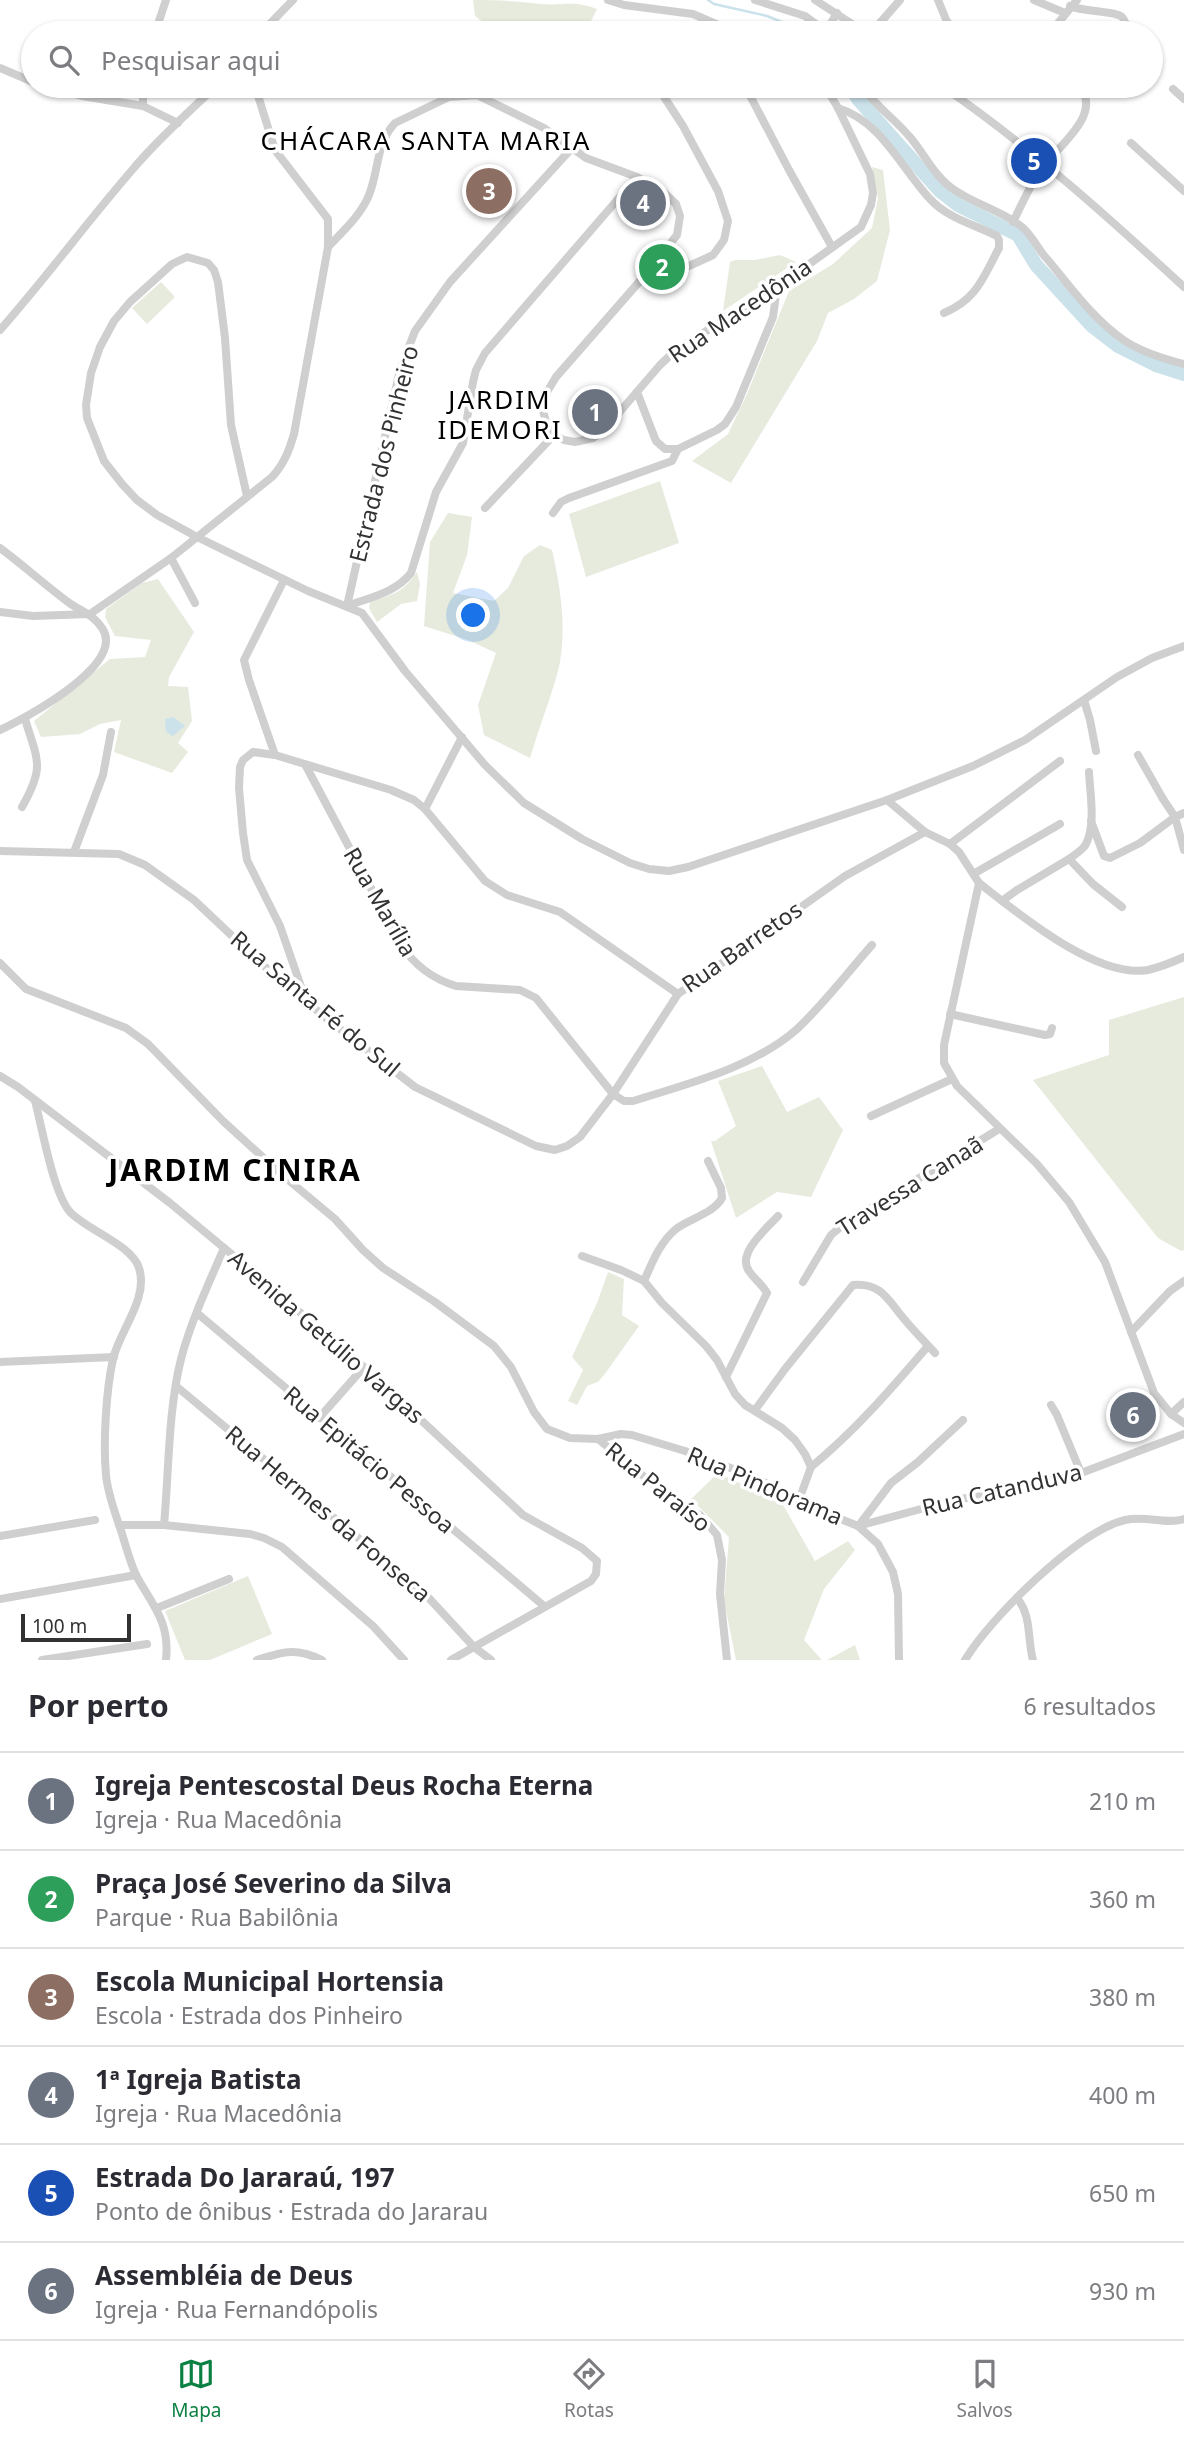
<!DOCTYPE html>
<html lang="pt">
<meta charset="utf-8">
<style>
:root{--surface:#fff;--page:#f7f7f7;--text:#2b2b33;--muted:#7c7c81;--line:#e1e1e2;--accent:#0b8043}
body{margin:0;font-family:"Noto Sans",sans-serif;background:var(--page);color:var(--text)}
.scale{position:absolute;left:21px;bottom:18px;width:110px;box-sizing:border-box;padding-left:7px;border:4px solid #323232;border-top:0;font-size:19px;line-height:24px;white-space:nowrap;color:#323232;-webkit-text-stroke:5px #fff;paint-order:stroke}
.you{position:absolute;left:474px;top:616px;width:24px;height:24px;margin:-18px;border:5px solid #fff;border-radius:50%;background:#1a73e8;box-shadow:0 0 0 10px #1a73e833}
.badge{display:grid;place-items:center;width:46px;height:46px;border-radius:50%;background:var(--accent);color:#fff;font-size:23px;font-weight:700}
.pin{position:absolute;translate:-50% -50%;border:4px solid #fff;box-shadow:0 2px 7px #0006}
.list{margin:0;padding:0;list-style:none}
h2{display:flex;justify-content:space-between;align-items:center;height:91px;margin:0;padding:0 28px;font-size:30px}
h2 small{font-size:23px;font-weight:400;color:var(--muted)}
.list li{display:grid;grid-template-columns:46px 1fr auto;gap:21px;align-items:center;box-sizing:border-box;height:98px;padding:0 28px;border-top:2px solid var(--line)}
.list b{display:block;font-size:26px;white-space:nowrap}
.list p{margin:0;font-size:23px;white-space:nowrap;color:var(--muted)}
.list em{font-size:23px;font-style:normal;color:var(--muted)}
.icon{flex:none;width:38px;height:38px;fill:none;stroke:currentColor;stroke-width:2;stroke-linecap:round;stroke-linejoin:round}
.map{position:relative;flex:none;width:1184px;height:1660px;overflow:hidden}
.search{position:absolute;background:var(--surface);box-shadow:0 2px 5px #0004;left:21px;right:21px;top:21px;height:77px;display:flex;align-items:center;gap:18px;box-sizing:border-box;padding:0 24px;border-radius:38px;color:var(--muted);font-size:26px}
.sheet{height:679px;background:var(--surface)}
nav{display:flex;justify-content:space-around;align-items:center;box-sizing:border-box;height:98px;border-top:2px solid var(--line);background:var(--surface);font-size:19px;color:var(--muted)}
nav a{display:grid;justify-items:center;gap:4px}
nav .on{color:var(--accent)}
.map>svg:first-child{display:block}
</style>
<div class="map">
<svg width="1184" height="1660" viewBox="0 0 1184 1660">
<rect width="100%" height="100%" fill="#fff"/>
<g fill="#e6ebde">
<path d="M473 0C496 0 518 1 541 4 565 6 572 0 597 9L585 33H497L475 16Z"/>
<polygon points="872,167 883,170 890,230 877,281 854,299 828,313 817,341 731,483 692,461 728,434 747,394 789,291 833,264 872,228 878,198"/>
<polygon points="780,255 796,262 723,311 730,262 735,260 755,260"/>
<polygon points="161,282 175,297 147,324 132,308"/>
<polygon points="660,481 679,543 586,577 569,514"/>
<path d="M448 513 472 517 467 555 453 593 494 601 508 588 524 556 540 545 552 550C561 589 568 635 557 675 549 703 538 730 530 758L484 735 478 705 496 653 468 640 424 626 430 542Z"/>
<path d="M417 572 420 584 417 601 401 604 377 622 369 608 370 602C393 594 402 594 417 572Z"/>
<polygon points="158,579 194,632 169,677 168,686 188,687 192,721 178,743 188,752 172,773 114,752 121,720 100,724 80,734 41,737 34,721 110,659 145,657 151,640 115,636 105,617 106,609 142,583"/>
<polygon points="1184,997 1184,1250 1181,1251 1158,1238 1033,1080 1109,1055 1109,1020"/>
<polygon points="762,1066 787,1112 819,1097 843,1130 811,1197 777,1192 736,1218 711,1141 715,1141 736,1126 718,1081"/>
<polygon points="608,1272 624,1279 622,1315 639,1326 604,1375 598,1382 587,1386 577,1405 568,1401 583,1370 572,1357 597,1303"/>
<polygon points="718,1473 782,1503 815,1561 848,1541 855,1550 824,1589 804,1640 822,1660 736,1660 724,1600 729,1537 691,1499"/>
<polygon points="248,1576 272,1634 210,1660 185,1660 165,1611"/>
<polygon points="855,1645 860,1660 827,1660"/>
</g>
<polygon fill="#cbe2eb" points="173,717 185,726 173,736 166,732 165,719"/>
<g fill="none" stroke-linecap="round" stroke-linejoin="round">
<polyline stroke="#cbe2eb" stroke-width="2.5" points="708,0 714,4 767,16 810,33"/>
<polyline stroke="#cbe2eb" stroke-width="14" points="850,86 858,99 940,191 958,205 1018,235 1036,265 1092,326 1118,346 1156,365 1184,374"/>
<g stroke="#cfcfcf" stroke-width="8">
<polyline points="608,0 624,5 693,14 723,27 762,33"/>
<polyline points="755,0 805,16 828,33"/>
<polyline points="815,0 866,33"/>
<polyline points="938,0 947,22 962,33"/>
<polyline points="1034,0 1065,13"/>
<path d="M1070 6C1083 12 1116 11 1122 17 1126 21 1127 28 1128 33"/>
<polyline points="879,24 900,0"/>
<polyline points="155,33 166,0"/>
<polyline points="261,33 293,0"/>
<polyline points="825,33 837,13"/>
<polyline points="1050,33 1077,0"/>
<polyline points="0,68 33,82"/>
<polyline points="45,86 82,96 143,106 178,123"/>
<polyline points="745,86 789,170 832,247"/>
<path d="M862 86C875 106 894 118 909 136 924 153 934 176 953 189 974 204 1004 212 1022 227 1033 236 1038 250 1048 260 1071 288 1095 321 1125 341 1142 352 1164 359 1184 364"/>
<path d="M942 86C1028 145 1107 216 1184 287"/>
<polyline points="1014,86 1020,93 1027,93 1041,86"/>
<polyline points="1173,89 1184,99"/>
<polyline points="143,106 143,86"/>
<path d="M838 108C881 121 901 168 930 199 947 218 975 225 997 236L999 240V248C983 278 977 299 944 313"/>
<polyline points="1131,143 1184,191"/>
<path d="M1013 222C1022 204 1030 185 1042 168 1057 147 1104 114 1079 86"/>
<path d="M328 247C343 231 361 215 369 195 379 170 376 143 395 123L449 97 477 95 544 128 586 158 637 177 660 189 676 204 680 216 677 235 639 282 556 377 547 392 543 411 547 425 554 435 564 440 575 442 593 438 605 429 660 365 676 350 777 287 861 227 871 205 873 193 870 174 838 108 825 86"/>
<polyline points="665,252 675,271"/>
<polyline points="639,282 689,266 713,255 724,240 728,221 718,191 683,126 657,86"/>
<path d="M0 330C46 278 87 222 133 169 158 139 188 113 216 86"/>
<polyline points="637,392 656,441 665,449 678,449 717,430 725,424 736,407 773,317 777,287"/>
<polyline points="247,496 231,425 225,338 218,282 214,270 208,263 187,257 172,264 130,302 114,321 100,347 91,373 86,405 87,418 104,461 122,484 137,500 157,515 197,537 308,591 362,613 405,671 485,765 524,803 582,839 630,863 649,869 669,871 688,867 887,800 973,766 1025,740 1117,677 1152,658 1184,646"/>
<polyline points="485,508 554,435"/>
<polyline points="553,513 561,502 569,498 672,461 678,449"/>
<path d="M0 548C23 565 45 585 68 602 80 611 93 614 102 628 127 664 26 718 0 730"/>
<polyline points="171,558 195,603"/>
<path d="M347 606C371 597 395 593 411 573L436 492 463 443 473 382 476 370 485 353 637 177"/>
<polyline points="347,606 400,370 415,331 450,282 571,149"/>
<path d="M0 612 33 616 90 614 171 558 272 477C284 464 289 451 294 434L328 247V219L275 150 255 86"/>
<polyline points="1084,700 1090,720 1096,751"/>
<polyline points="275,755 249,680 244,660 284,580"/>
<polyline points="1138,755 1163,799 1175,817 1184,850"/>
<path d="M306 766 400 943C413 964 433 979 456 986L520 990 536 998 613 1094 624 1101H633C687 1084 752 1068 796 1030 824 1004 847 973 872 945"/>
<path d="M1089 772C1090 794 1096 824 1086 844 1083 850 1074 855 1069 859L1093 884 1122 907"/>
<polyline points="887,800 925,832 950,844 959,852 979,883 944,1045 944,1063 957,1086 1037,1164 1069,1202 1105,1262 1154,1393 1171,1414 1184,1423"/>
<path d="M22 807C45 766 38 762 25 719"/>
<polyline points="425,809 462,737"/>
<polyline points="1091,821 1104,856 1110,858 1140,843 1175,817 1184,813"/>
<polyline points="950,844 1060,761"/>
<polyline points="0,851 119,854 145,865 194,900 263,965 326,1018 415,1087 536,1146 555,1150 567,1146 580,1137 613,1094 678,994 845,876 925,832"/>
<polyline points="74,852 103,775 111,732"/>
<polyline points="975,873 1060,824"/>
<path d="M979 883C1018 913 1096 979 1148 970 1160 967 1173 962 1184 957"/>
<polyline points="1002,901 1017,890 1069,859"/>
<polyline points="0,963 26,989 126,1028 148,1044 223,1121 280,1173 335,1219 363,1250 383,1268 435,1302 494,1346 511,1367 534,1412 547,1429 570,1438 598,1439 621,1434 632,1435 685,1451 752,1476 818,1510 858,1526 878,1544 893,1572 898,1594 899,1660"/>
<polyline points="305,998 280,926 247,860 243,833 239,788 240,767 243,760 253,752 275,755 391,790 414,800 425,809 485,881 507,895 560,912 678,994"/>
<polyline points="950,1014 1045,1035 1050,1034 1052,1028"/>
<polyline points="0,1076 18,1087 170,1203 241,1262 364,1367 523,1515 582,1548 597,1561 596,1574 591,1581 451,1660"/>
<path d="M35 1101C42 1127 53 1193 70 1212 87 1230 132 1245 139 1268 149 1298 120 1330 113 1359 106 1391 103 1443 106 1475 108 1497 117 1517 123 1537 127 1550 131 1565 137 1577 154 1607 170 1623 166 1660"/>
<polyline points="871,1116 952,1079"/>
<polyline points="582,1256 621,1270 644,1281 662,1303 706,1346 717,1360 735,1394 745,1405 782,1428 795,1440 805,1454 811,1467 799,1500"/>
<path d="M644 1281C652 1263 660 1242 676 1229 690 1218 713 1214 722 1198L721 1188 708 1161"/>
<polyline points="803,1282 831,1235 843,1225 999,1129"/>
<polyline points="197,1313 544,1606"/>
<polyline points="1131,1332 1170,1291 1184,1281"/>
<polyline points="0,1362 114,1357"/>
<path d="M726 1377 767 1293C762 1284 754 1279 749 1271 736 1254 767 1228 778 1216"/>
<polyline points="176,1386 399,1572 427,1596 474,1647 491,1660"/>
<polyline points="1051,1405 1057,1415 1081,1473"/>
<path d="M755 1410 785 1369 853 1285C882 1282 889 1302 905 1320 914 1331 925 1342 935 1353"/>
<polyline points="1171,1414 1184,1402"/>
<polyline points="319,1418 364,1367"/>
<polyline points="598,1439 657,1487 700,1515 717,1535 722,1560 720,1594 727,1660"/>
<path d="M811 1467C855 1431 891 1389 928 1346"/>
<polyline points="860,1524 891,1483 918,1462 963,1420"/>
<polyline points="119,1525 164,1525 250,1534 264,1538 282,1547 373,1626 404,1660"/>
<path d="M164 1525C169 1471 168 1411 181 1359 191 1321 208 1285 224 1248"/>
<polyline points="858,1526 954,1500 1012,1491 1048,1482 1081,1473 1184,1434"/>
<polyline points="0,1536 95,1520"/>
<path d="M1017 1598C1032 1616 1027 1638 1033 1660"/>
<polyline points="0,1599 136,1575"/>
<polyline points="157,1608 229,1579"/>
<polyline points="42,1660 147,1644"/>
<path d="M257 1660C283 1652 295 1647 322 1660"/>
<path d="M965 1660C991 1617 1077 1532 1125 1520 1145 1515 1166 1525 1184 1519"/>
</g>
</g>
<g text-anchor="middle" stroke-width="7" stroke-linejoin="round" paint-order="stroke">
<g font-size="23" fill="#323232" stroke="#fff">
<text transform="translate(740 311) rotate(-34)" y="8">Rua Macedônia</text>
<text transform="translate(384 454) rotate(-76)" y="8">Estrada dos Pinheiro</text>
<text transform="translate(380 902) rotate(60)" y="8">Rua Marília</text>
<text transform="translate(742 947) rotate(-35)" y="8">Rua Barretos</text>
<text transform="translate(315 1004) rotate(40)" y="8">Rua Santa Fé do Sul</text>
<text transform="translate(910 1186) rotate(-32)" y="8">Travessa Canaã</text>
<text transform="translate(326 1337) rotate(41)" y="8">Avenida Getúlio Vargas</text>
<text transform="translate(369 1460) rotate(40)" y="8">Rua Epitácio Pessoa</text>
<text transform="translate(765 1486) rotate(23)" y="8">Rua Pindorama</text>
<text transform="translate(658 1487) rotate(39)" y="8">Rua Paraíso</text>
<text transform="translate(1002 1490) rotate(-13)" y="8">Rua Catanduva</text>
<text transform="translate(328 1514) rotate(40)" y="8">Rua Hermes da Fonseca</text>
</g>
<g font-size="26" letter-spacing="2" fill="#000" stroke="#fff">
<text x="426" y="150">CHÁCARA SANTA MARIA</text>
<text x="500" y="409">JARDIM<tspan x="500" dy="30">IDEMORI</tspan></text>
</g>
<g font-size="30" font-weight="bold" letter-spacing="2" fill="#000" stroke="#fff">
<text x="235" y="1181">JARDIM CINIRA</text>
</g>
</g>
</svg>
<div class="scale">100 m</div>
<div class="you"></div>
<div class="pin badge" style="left:595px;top:412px;background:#6b7280">1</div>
<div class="pin badge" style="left:662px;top:267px;background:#2e9e5b">2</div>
<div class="pin badge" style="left:489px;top:191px;background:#8d6e63">3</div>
<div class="pin badge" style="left:643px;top:203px;background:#6b7280">4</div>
<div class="pin badge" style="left:1034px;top:161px;background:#1a4fb4">5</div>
<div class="pin badge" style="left:1133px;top:1415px;background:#6b7280">6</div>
<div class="search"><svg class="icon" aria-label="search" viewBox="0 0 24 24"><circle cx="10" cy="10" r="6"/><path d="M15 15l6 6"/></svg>Pesquisar aqui</div>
</div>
<section class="sheet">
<h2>Por perto<small>6 resultados</small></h2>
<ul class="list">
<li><span class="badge" style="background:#6b7280">1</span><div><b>Igreja Pentescostal Deus Rocha Eterna</b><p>Igreja · Rua Macedônia</p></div><em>210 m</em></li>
<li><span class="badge" style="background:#2e9e5b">2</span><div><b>Praça José Severino da Silva</b><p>Parque · Rua Babilônia</p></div><em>360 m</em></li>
<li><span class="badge" style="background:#8d6e63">3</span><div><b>Escola Municipal Hortensia</b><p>Escola · Estrada dos Pinheiro</p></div><em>380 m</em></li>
<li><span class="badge" style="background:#6b7280">4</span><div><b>1ª Igreja Batista</b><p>Igreja · Rua Macedônia</p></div><em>400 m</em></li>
<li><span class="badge" style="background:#1a4fb4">5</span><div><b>Estrada Do Jararaú, 197</b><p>Ponto de ônibus · Estrada do Jararau</p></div><em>650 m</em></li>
<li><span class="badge" style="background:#6b7280">6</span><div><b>Assembléia de Deus</b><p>Igreja · Rua Fernandópolis</p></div><em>930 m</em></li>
</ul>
</section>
<nav>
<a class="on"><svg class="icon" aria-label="map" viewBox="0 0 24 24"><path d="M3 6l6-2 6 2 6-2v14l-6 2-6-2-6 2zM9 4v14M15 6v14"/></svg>Mapa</a>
<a><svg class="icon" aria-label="directions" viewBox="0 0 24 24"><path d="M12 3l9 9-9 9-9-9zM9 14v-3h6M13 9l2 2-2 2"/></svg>Rotas</a>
<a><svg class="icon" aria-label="saved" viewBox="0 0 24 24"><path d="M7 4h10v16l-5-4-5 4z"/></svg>Salvos</a>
</nav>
